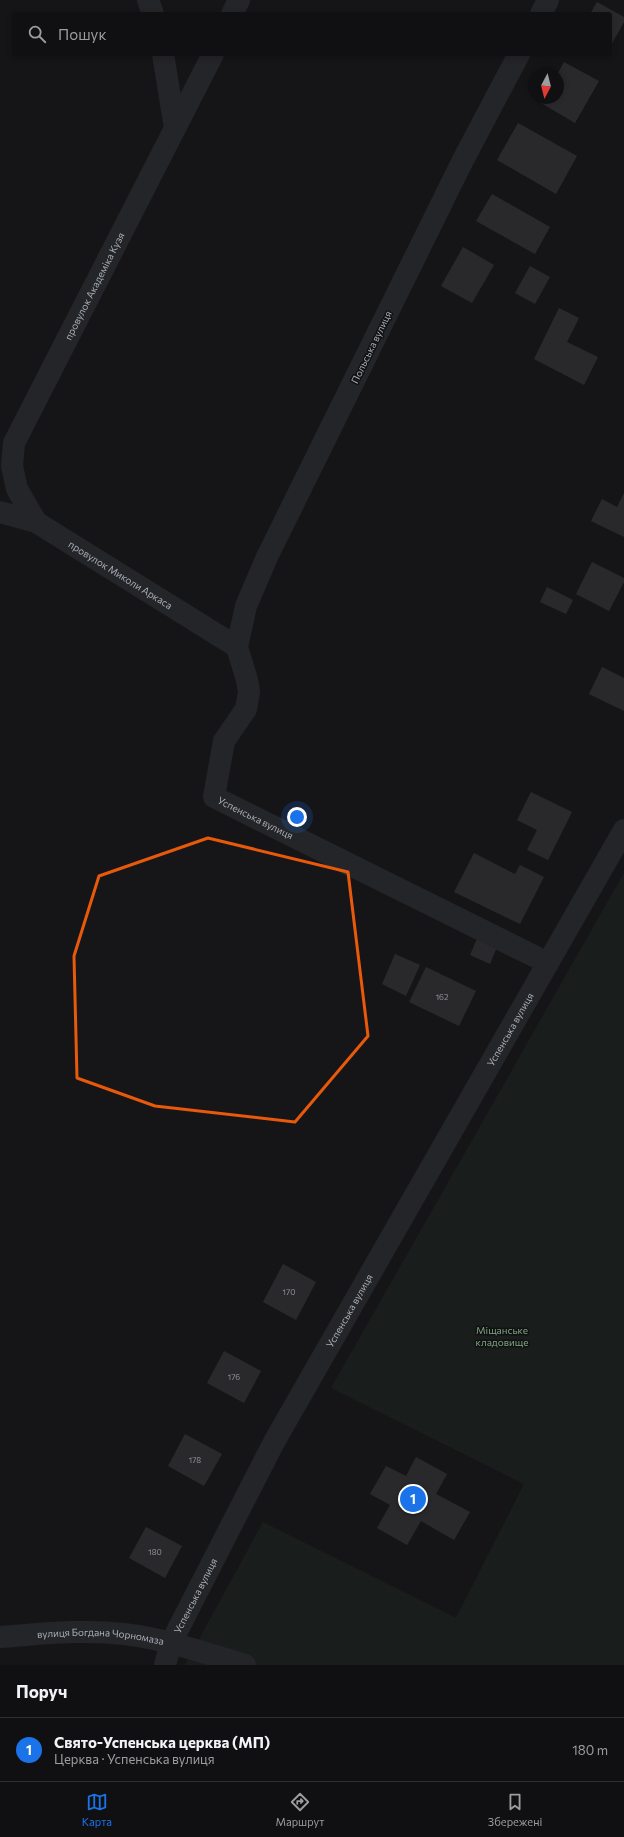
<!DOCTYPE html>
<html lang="uk">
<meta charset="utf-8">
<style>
:root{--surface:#101012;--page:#19191b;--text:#f1f3f6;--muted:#9c9d9f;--line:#303032;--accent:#1a73e8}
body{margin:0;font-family:Commissioner,sans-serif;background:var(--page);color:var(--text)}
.compass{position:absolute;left:528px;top:68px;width:36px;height:36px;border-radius:50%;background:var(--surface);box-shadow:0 2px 6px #0003;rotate:187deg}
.you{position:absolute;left:297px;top:817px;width:14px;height:14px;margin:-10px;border:3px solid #fff;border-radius:50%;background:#1a73e8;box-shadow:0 0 0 6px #1a73e833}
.badge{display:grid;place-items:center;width:26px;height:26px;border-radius:50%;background:var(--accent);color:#fff;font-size:13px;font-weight:700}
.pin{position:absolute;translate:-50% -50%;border:2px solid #fff;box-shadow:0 1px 4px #0006}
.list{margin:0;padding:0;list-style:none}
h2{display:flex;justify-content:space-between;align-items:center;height:52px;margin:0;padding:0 16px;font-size:17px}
h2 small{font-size:13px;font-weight:400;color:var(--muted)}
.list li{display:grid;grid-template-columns:26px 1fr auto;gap:12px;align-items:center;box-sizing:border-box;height:64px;padding:0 16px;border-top:1px solid var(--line)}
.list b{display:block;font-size:15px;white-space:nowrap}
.list p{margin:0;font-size:13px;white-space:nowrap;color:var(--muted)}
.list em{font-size:13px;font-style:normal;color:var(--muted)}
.icon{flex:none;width:22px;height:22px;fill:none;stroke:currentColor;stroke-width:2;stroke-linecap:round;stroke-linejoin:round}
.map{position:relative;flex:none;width:624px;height:1665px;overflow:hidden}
.search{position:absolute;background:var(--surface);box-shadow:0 2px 6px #0003;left:12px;right:12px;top:12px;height:44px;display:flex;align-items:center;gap:10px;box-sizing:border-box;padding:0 14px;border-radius:4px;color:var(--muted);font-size:15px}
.sheet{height:116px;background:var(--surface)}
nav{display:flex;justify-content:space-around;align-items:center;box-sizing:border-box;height:56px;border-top:1px solid var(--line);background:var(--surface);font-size:11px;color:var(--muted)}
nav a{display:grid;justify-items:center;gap:2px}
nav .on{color:var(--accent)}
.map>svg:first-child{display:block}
</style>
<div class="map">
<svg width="624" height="1665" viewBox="0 0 624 1665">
<rect width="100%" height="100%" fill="#161618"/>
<polygon fill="#1e261f" points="624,873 624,1665 185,1665 263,1522 456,1618 524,1484 331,1388"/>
<g fill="#404145">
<polygon points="597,2 624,17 624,22 610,47 610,14 590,14"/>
<polygon points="564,62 599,81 575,123 541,103 544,98 558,98 558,73"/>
<polygon points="518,123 577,156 556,194 497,160"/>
<polygon points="492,194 550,227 535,254 476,221"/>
<polygon points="463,247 494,265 472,303 441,286"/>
<polygon points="530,266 550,277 535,304 515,293"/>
<polygon points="559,308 579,318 567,342 598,357 584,385 534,359"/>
<polygon points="624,493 624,537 591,521 602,499 617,507"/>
<polygon points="592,562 624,578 624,582 609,611 576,594"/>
<polygon points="547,587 573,600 566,614 540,602"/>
<polygon points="602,667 624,678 624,711 589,694"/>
<polygon points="531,792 572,812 548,860 527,850 537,830 517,820"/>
<polygon points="474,853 515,874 520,865 544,877 520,924 454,892"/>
<polygon points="479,934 499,942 490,964 470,955"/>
<polygon points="395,954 420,965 406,996 382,984"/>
<polygon points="426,967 476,991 459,1026 409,1002"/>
<polygon points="283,1264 316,1282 296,1320 263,1302"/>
<polygon points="224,1351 261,1371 244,1403 207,1383"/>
<polygon points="185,1434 222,1454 204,1486 168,1466"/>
<polygon points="416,1457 447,1474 436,1494 470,1512 454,1540 421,1521 407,1545 377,1528 390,1505 370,1494 386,1466 406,1476"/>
<polygon points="146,1527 182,1546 165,1578 129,1558"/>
</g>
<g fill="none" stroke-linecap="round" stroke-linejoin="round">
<g stroke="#37383d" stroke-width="22">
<polyline points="148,0 153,14"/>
<polyline points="232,14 239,0"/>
<polyline points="541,14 548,0"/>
<polyline points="163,54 175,128"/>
<path id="s1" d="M519 54 462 162 267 557 246 606 237 647 247 680 249 692 246 709 224 741 214 797 548 963"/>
<path id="s2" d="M0 512 36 522 237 647"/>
<path id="s3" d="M36 522 17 489 12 466 14 443 213 54"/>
<path id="s4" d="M0 1637C41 1634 83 1629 124 1634 166 1639 205 1653 245 1665"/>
<path id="s5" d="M165 1665 171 1643 274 1442 624 830"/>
</g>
</g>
<path d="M0 0H624V1665H0ZM208 838 348 872 368 1036 295 1122 155 1106 77 1078 74 956 99 876Z" fill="#161618" fill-opacity=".55" fill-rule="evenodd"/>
<path fill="none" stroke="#e8590c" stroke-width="3" stroke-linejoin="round" d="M208 838 348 872 368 1036 295 1122 155 1106 77 1078 74 956 99 876Z"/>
<g text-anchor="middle" stroke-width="3" stroke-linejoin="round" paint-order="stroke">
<g font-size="8" fill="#8e929b">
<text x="442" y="1000">162</text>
<text x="289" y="1295">170</text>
<text x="234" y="1380">176</text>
<text x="195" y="1463">178</text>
<text x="155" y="1555">180</text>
</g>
<g font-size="10" fill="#a8adb8" stroke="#111113">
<text dy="4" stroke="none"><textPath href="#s3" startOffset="261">провулок Академіка Кузя</textPath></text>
<text transform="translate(371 347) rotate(-64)" y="4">Польська вулиця</text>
<text dy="4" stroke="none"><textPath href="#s2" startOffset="137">провулок Миколи Аркаса</textPath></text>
<text dy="4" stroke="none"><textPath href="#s1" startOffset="864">Успенська вулиця</textPath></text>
<text dy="4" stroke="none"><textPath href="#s5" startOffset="724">Успенська вулиця</textPath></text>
<text dy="4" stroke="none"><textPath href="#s5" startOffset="400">Успенська вулиця</textPath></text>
<text dy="4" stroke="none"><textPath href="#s5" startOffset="76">Успенська вулиця</textPath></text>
<text dy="4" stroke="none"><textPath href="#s4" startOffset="101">вулиця Богдана Чорномаза</textPath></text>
</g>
<g font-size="10" fill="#7fa381" stroke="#111113">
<text x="502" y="1334">Міщанське<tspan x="502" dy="12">кладовище</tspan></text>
</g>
</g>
</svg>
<svg class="compass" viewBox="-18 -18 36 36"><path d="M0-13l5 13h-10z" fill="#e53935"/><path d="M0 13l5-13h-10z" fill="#9c9d9f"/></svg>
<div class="you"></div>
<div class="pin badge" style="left:413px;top:1499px">1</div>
<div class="search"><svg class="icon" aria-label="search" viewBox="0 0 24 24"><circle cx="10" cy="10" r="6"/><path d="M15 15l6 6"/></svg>Пошук</div>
</div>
<section class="sheet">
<h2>Поруч<small></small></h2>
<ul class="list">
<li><span class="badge">1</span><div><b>Свято-Успенська церква (МП)</b><p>Церква · Успенська вулиця</p></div><em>180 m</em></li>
</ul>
</section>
<nav>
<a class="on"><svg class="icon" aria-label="map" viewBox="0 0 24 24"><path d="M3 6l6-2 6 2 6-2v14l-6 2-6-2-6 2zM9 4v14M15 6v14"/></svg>Карта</a>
<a><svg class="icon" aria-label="directions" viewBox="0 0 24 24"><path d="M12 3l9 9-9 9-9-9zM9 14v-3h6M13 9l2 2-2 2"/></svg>Маршрут</a>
<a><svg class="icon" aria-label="saved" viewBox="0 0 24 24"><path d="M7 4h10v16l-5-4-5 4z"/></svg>Збережені</a>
</nav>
